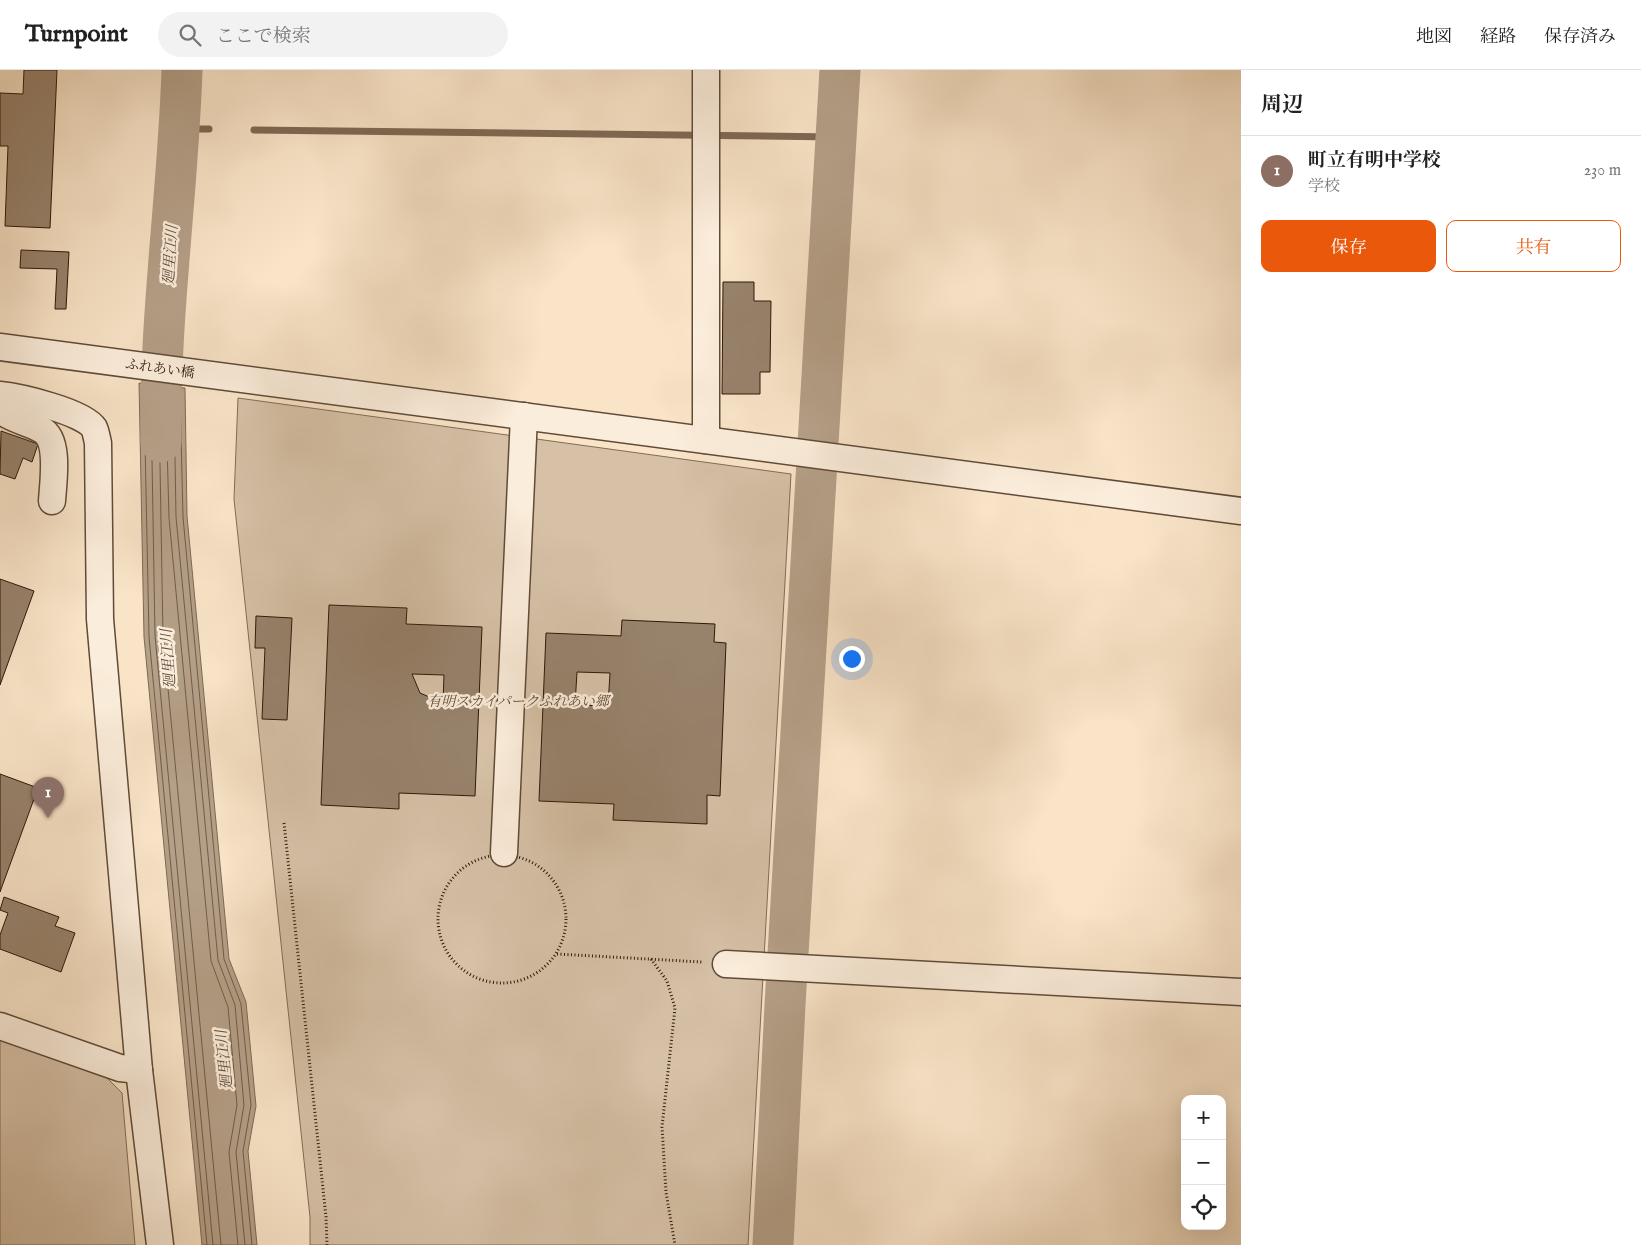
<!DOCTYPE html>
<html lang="ja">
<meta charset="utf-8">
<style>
:root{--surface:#fff;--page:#f2f2f2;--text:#222;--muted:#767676;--line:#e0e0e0;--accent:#ea580c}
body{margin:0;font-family:"IM FELL English","Noto Serif JP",serif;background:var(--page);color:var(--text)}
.controls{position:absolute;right:15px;bottom:15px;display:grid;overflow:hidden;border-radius:10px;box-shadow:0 5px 20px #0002}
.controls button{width:45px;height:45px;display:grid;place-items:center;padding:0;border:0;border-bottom:1px solid var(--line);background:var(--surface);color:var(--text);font:25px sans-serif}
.you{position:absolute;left:851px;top:588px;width:18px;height:18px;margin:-12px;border:4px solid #fff;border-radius:50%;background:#1a73e8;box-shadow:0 0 0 8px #1a73e833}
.badge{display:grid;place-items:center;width:32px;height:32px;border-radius:50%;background:var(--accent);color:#fff;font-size:16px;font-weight:700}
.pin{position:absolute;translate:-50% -41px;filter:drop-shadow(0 1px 2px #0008)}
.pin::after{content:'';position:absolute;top:26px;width:18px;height:15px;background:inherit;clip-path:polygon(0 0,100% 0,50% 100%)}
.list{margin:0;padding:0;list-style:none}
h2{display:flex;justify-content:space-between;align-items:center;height:65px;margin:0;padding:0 20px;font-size:21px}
h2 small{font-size:16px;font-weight:400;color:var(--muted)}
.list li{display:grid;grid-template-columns:32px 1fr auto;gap:15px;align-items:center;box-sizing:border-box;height:70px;padding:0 20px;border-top:1px solid var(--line)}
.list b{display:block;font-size:19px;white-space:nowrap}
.list p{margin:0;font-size:16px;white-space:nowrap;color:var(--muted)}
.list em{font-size:16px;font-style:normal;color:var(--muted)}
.actions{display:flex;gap:10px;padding:15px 20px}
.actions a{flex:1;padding:11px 0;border:1px solid var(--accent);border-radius:10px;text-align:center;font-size:18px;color:var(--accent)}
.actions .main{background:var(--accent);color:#fff}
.icon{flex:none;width:28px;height:28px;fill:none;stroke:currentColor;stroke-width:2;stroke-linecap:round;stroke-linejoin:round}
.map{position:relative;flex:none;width:1241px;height:1175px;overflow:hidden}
header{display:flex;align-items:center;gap:30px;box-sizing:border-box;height:70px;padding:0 25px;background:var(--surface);border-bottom:1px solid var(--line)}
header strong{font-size:24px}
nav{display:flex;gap:28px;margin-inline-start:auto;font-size:18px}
.search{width:350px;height:45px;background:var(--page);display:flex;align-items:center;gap:12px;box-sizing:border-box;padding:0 18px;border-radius:28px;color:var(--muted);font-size:19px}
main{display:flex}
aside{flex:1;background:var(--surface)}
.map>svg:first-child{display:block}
</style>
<header>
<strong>Turnpoint</strong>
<div class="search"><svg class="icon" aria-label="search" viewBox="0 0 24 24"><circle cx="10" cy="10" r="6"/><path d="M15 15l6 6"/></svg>ここで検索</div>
<nav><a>地図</a><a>経路</a><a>保存済み</a></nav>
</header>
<main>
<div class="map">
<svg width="1241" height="1175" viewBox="0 0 1241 1175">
<rect width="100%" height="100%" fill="#f9e4c8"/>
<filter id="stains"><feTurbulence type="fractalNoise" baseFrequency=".004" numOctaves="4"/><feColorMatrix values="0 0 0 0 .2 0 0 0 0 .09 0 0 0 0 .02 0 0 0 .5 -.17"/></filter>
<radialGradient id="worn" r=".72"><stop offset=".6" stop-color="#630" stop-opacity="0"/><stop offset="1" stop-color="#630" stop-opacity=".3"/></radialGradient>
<g fill="#d6c1a7" stroke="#826c58">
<polygon points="238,328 791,404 748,1175 310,1175 310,1147 234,429"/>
<polygon points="0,969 104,1005 122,1023 135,1175 0,1175"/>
</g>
<polygon fill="#b49f87" stroke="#7e6954" points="139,313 185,318 187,446 229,889 246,932 256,1036 248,1081 257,1175 202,1175 144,567"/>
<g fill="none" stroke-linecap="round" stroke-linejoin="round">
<g stroke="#705c48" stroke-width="1">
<polyline points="207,1175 149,567 144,322 147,319 178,322 180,325 183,447 224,889 241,934 251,1035 243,1081 252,1175"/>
<polyline points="213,1175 155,566 151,329 153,326 174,330 176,447 218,890 235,935 244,1035 236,1082 245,1175"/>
<polyline points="221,1175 163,566 159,337 161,334 166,337 169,448 211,891 228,937 237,1035 229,1082 238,1175"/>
</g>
<g stroke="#7e6954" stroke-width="7">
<polyline points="180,59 209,59"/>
<polyline points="254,60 837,67"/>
</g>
<g stroke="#b49f87" stroke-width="41">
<path d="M161 372C159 248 178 124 182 0"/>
<polyline points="773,1175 785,935 840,0"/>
</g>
</g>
<g fill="#97826c" stroke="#2d1808" fill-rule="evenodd">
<polygon points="24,0 57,0 50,158 5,156 8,76 0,76 0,23 23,24"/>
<polygon points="21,180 69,182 66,239 55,239 57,199 20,198"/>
<polygon points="723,212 754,212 754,231 771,231 770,302 760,302 760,324 722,324"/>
<polygon points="1,361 38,374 32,392 23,388 15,409 0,404"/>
<polygon points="0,509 34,521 0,615"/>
<path d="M329 535 407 538 406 554 482 557 475 726 399 723V739L321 735ZM412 604 444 605 443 633 420 623Z"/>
<polygon points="256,546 292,548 287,650 262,649 265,578 255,578"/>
<path d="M622 550 715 554 714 572 726 573 720 726 707 725V754L613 750 614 734 539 731 546 563 621 566ZM577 602 610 603 608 636 575 635Z"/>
<polygon points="0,704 38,718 0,822"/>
<polygon points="4,827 59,847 55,856 75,863 61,902 0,879 0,865 8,843 0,840"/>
</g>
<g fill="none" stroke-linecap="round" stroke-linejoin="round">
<g stroke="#604b38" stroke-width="29">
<g id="minor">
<polyline points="706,0 706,370"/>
<polyline points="0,277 1241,441"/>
<path d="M0 325C20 327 84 342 94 358 96 362 97 369 98 373L100 549 139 1000 160 1175"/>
<path d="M0 340C12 350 28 352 42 360 60 370 53 413 52 431"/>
<polyline points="504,783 524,346"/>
<polyline points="726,894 1241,922"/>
<polyline points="0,956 120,998 139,1000"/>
</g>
</g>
<g stroke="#2d1808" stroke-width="3" stroke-dasharray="1 2.5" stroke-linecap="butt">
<polyline points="284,753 326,1147 327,1175"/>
<circle cx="502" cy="849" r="64"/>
<polyline points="557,884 702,892"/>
<polyline points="651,889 667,911 675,938 662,1057 666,1122 675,1175"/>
</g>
<use href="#minor" stroke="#fbeddb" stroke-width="26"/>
</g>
<g text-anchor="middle" stroke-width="5" stroke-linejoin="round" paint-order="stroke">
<g font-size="14" fill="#2d1808" stroke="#fbeddb">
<text transform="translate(160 298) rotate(8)" y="5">ふれあい橋</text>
</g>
<g font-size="14" font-style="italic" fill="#604b38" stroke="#fbeddb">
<text x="518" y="636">有明スカイパークふれあい郷</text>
</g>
<g font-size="15" font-style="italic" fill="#634e3b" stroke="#fbeddb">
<text transform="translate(170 185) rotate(-86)" y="5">廻里江川</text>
<text transform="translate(168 589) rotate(-94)" y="5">廻里江川</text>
<text transform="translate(224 990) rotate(-96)" y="5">廻里江川</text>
</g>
</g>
<rect width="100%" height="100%" filter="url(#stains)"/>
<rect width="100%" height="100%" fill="url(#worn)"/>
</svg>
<div class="controls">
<button>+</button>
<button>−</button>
<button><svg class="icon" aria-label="locate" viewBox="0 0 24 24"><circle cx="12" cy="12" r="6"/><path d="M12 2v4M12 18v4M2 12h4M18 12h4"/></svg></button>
</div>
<div class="you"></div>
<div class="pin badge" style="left:48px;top:748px;background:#8d6e63">1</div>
</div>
<aside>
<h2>周辺<small></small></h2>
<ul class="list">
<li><span class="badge" style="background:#8d6e63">1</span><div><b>町立有明中学校</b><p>学校</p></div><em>230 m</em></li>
</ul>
<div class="actions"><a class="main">保存</a><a>共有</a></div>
</aside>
</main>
